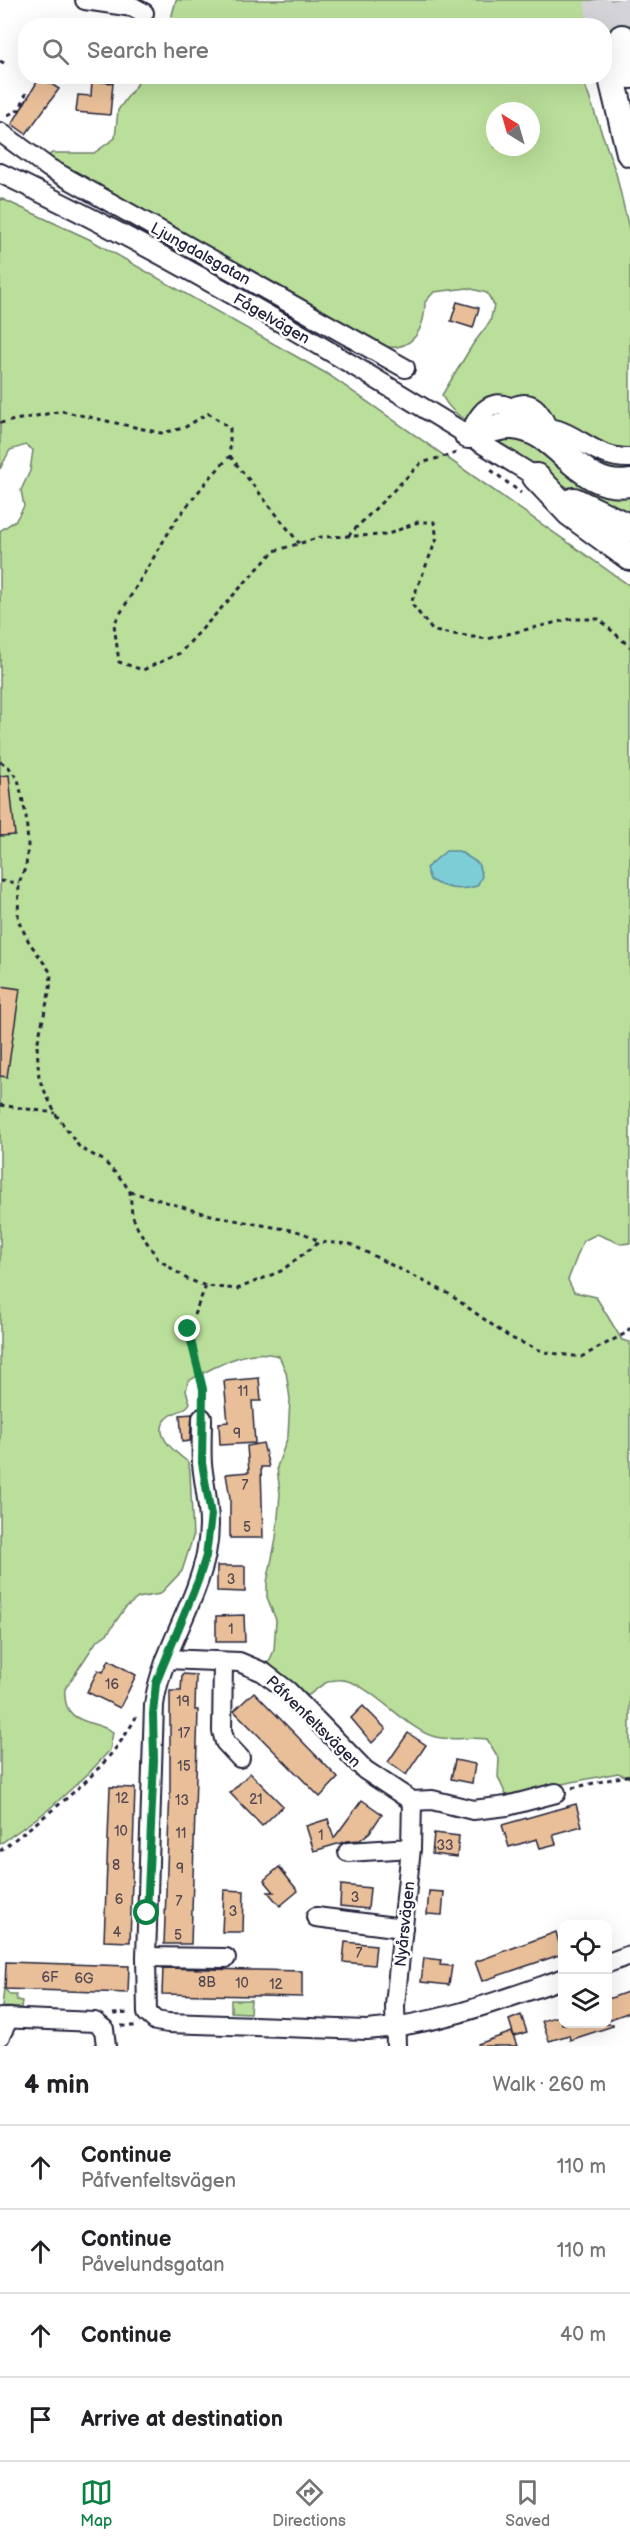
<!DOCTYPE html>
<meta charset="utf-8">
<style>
:root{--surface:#fff;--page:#f2f2f2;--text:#202124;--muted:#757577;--line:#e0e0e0;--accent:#0b8043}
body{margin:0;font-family:"Balsamiq Sans",sans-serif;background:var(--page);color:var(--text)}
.controls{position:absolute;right:18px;bottom:18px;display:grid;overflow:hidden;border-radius:12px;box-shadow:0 6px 24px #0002}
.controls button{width:54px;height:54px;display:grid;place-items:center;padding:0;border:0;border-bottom:2px solid var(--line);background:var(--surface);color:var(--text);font:30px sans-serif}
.compass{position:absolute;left:486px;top:102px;width:54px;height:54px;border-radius:50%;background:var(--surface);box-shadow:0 6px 24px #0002;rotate:323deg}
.stop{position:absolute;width:18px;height:18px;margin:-14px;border:4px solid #0b8043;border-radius:50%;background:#fff}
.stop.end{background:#0b8043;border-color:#fff;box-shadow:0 2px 6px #0008}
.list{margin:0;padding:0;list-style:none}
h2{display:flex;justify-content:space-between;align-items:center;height:78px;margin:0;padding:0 24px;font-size:26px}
h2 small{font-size:20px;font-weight:400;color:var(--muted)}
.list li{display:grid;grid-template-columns:39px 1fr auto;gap:18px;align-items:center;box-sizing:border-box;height:84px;padding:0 24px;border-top:2px solid var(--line)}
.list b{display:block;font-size:22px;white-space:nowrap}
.list p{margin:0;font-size:20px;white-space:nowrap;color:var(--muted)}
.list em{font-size:20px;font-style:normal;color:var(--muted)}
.icon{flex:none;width:33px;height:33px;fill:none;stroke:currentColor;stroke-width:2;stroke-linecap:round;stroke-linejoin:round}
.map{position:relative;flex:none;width:630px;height:2046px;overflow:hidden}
.search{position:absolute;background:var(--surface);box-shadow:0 6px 24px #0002;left:18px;right:18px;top:18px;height:66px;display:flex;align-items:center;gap:15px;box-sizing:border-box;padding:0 21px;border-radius:24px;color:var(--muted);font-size:22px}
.sheet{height:414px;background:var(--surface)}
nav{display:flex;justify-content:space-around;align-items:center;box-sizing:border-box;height:84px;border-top:2px solid var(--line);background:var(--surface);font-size:16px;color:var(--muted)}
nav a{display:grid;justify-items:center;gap:3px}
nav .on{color:var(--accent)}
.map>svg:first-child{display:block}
</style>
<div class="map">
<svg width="630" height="2046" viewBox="0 0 630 2046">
<rect width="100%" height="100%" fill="#fff"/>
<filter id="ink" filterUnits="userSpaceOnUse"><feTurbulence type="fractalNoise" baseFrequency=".0167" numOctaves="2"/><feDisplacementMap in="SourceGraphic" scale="12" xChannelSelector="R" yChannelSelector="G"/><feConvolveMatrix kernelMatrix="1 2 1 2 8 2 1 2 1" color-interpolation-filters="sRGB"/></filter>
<g filter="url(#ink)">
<g fill="#badf9a" stroke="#6e806a" stroke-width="1.5" fill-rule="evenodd">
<polygon points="176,0 630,0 630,30 605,37 604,26 169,26"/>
<path d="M142 77H582L616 173 630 233V476C597 473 595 458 568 449 530 435 460 436 442 395L473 344 490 322 494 305 487 293 468 288 434 292 425 302C425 321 419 343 397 347 375 351 335 319 316 308 227 254 133 209 42 160L52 153H94L115 138 118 110ZM495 111H531V147H495Z"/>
<path d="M0 198 89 239 329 375 630 586V1243L621 1244 597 1234 583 1241 568 1280 574 1292 596 1297 622 1340 630 1342V1778L618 1773 506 1795 498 1777 499 1759 487 1739C468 1736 450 1742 432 1736 402 1726 365 1677 337 1680 326 1680 317 1689 309 1695L300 1694 271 1669 269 1662 274 1650 276 1620 267 1597V1582L276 1539 280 1494 277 1467 288 1436 290 1399 286 1372 279 1356C248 1346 215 1367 188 1381L186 1391 190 1403C185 1412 177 1410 170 1416 148 1432 176 1453 188 1462L190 1471 193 1537 182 1571 160 1594 138 1598 125 1608 108 1633 96 1642 65 1689C62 1727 95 1719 113 1732L110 1750 89 1773 48 1810 0 1844V531L16 520 24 506 21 490 30 471 33 450 26 445 10 450 0 469Z"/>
<polygon points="506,438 529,439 630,495 630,520 575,492 496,443"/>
<polygon points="4,1988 10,1995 16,1995 17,2000 22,2001 21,2008 2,2007"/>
<polygon points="231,2000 251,2000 250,2013 231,2012"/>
</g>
<path fill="#7dcdd6" stroke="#598998" stroke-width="1.5" d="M446 851H459L478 863 482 876 477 886C460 891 446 889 430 880L426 868Z"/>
<g fill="#e9bf99" stroke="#22223b" stroke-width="1.5">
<polygon points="40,77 59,89 26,134 12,124"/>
<polygon points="92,81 113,83 110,115 76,112 78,95 91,96"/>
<polygon points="457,302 479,308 473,328 451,321"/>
<polygon points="9,775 15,835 0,836 0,776"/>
<polygon points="0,986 20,989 7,1077 0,1076"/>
<polygon points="259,1378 261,1401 252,1401 255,1443 220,1445 219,1423 228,1422 224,1381"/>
<polygon points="192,1414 190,1441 182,1442 180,1415"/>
<polygon points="263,1443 269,1467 261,1467 263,1538 230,1538 230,1498 226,1474 249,1472 247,1446"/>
<polygon points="217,1566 245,1566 245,1592 217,1591"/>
<polygon points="244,1615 245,1642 216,1642 216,1616"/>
<polygon points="109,1660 136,1675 120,1708 87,1692 98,1670 103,1672"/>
<polygon points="182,1674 196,1675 195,1710 198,1710 191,1944 164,1944 170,1790 170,1691 181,1691"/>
<polygon points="254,1692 338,1778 320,1797 234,1711"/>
<polygon points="363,1706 386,1729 372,1743 351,1718"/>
<polygon points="408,1733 426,1745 406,1775 388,1762"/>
<polygon points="455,1760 475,1764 472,1783 451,1779"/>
<polygon points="250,1773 283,1806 262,1826 230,1793"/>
<polygon points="110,1787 135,1788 130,1942 104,1941"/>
<polygon points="362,1800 382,1814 370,1832 360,1840 347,1841 314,1851 306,1826 328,1819 334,1838"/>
<polygon points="576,1804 582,1826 553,1834 556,1844 540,1848 537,1839 509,1847 502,1825"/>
<polygon points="434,1833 459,1836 457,1857 432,1854"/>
<polygon points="279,1867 298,1891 280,1906 268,1892 274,1892 264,1880"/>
<polygon points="341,1885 370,1888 368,1909 340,1906"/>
<polygon points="224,1890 244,1891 243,1932 222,1932"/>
<polygon points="429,1891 444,1892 442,1915 427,1914"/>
<polygon points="556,1932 562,1954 482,1981 475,1962"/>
<polygon points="345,1942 376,1945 374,1965 343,1962"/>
<polygon points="424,1958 441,1960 440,1965 452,1966 449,1985 421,1982"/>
<polygon points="6,1962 129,1966 128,1993 5,1989"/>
<polygon points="163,1968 302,1971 302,1997 162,1994"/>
<polygon points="630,1991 630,2012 608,2020 608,1999"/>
<polygon points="521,2015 527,2032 514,2036 509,2020"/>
<polygon points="562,2015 562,2024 613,2024 613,2026 570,2040 569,2035 549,2041 542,2021"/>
<polygon points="512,2032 517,2046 479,2046 478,2044"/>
</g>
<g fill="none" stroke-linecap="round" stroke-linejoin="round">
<g stroke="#d3d3d8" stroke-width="26" stroke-dasharray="26 13" stroke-linecap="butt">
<polyline points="597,0 601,26"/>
<polyline points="615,0 622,38"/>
</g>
<g stroke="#22223b" stroke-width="22">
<g id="minor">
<polyline points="85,0 133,7 144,13"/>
<polyline points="0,132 49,168 405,368"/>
<path d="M0 173C186 261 361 369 536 477"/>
<path d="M513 407C533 398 540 411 548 428"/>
<path d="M468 435C472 429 476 420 481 414 498 393 521 410 529 429 571 419 586 459 630 458"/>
<path d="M202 1418C202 1433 201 1449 202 1464 206 1499 213 1518 206 1554 195 1607 161 1652 154 1705L146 1957 147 2013 156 2021 168 2023 367 2030C438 2024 496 2002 562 1979"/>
<polyline points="166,1659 239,1662 263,1672 288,1691 365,1770 412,1801 432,1800 473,1810 507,1806 556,1793"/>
<polyline points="223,1662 222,1731 225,1742 240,1758"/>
<polyline points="348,1852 411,1848"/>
<polyline points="316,1917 403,1928"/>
<polyline points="146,1957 226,1958"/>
<polyline points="608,1963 630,1955"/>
<polyline points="0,2018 95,2022 104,2029 106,2046"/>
<polyline points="0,2036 9,2018"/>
<polyline points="396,2046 395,2005 411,1848 412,1801"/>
</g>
</g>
<g stroke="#22223b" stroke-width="30">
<g id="highway">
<polyline points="622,38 630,75"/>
<polyline points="604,45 630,153"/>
<path d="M468 435C482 432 499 425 513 426 560 429 578 492 630 483"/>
<polyline points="536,477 570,513 630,557"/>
<polyline points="574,501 630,528"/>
</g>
</g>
<g stroke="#22223b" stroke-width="3" stroke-dasharray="4.5 4.5" stroke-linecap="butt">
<polyline points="0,61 6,64"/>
<polyline points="8,115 20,109 26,93"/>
<polyline points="0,423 62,411 161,433 184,428 208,413 230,428 230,456 207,481 176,520 114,624 119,662 143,670 180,653 274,551 321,537 386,535 418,522 434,522 437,538 411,603 433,631 487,639 570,619 599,619 630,647"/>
<polyline points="230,456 299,543"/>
<polyline points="491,470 521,493"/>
<polyline points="348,536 421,463 460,452"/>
<polyline points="0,762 7,765 18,779 26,815 28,845 26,866 19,883 18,920 29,942 51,973 50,989 37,1045 39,1079 55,1113 80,1148 103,1160 123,1181 130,1192 132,1215 138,1229 158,1259 187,1279 206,1286 237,1289 281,1271 319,1242 350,1244 449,1294 509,1337 544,1352 581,1357 626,1333 630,1328"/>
<polyline points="0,881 19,883"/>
<polyline points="0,1105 55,1113"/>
<path d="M130 1192C151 1197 169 1203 189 1209 212 1216 238 1221 262 1225 284 1230 301 1228 319 1242"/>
<polyline points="203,1402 202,1379 188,1329 206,1286"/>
<polyline points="572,1788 630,1775"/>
<path d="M0 1851C50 1811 105 1775 136 1717"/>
<polyline points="113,2014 130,2013"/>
<polyline points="121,2026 138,2026"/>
</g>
<use href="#minor" stroke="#fff" stroke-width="18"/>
<use href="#highway" stroke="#fff" stroke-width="26"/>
</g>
</g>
<g fill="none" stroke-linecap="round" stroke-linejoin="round" filter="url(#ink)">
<polyline stroke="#0b8043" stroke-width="8" points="147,1913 154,1761 153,1714 156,1683 198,1581 206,1556 211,1515 202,1463 203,1389 188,1329"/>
</g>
<g text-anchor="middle" stroke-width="5" stroke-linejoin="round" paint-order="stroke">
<g font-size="14" fill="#544952">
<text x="243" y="1396">11</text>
<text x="237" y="1438">9</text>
<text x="245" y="1490">7</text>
<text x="247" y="1532">5</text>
<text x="231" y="1584">3</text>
<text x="231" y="1634">1</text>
<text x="112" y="1689">16</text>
<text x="183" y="1706">19</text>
<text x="184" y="1738">17</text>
<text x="184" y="1771">15</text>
<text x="122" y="1803">12</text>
<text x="256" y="1804">21</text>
<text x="182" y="1805">13</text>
<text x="121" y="1836">10</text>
<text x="181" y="1838">11</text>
<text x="321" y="1840">1</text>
<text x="445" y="1850">33</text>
<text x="116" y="1870">8</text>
<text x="180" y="1873">9</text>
<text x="355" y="1902">3</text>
<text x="119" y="1904">6</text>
<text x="179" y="1906">7</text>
<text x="233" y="1916">3</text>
<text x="117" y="1937">4</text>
<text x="178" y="1940">5</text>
<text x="359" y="1958">7</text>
<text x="50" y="1982">6F</text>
<text x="84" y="1983">6G</text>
<text x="207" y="1987">8B</text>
<text x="242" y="1988">10</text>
<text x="276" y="1989">12</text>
</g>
<g font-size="16" fill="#22223b" stroke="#fff">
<text transform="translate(201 253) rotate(29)" y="6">Ljungdalsgatan</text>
<text transform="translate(272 318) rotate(30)" y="6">Fågelvägen</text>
<text transform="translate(314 1721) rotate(44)" y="6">Påfvenfeltsvägen</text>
<text transform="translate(404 1924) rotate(-84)" y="6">Nyårsvägen</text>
</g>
</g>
</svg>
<div class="controls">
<button><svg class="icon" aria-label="locate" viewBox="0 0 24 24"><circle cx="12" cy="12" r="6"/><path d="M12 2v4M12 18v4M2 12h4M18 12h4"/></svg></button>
<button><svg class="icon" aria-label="layers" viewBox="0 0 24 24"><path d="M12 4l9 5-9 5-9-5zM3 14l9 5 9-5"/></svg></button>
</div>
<svg class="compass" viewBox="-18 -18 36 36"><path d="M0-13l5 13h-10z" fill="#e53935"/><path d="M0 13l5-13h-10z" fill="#757577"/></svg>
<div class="stop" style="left:147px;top:1913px"></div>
<div class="stop end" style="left:188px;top:1329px"></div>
<div class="search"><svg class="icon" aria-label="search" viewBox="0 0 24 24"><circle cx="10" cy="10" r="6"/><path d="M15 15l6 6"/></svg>Search here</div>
</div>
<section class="sheet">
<h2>4 min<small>Walk · 260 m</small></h2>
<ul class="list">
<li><svg class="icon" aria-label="ahead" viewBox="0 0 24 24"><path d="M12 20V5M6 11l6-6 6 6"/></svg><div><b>Continue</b><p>Påfvenfeltsvägen</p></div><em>110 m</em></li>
<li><svg class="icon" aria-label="ahead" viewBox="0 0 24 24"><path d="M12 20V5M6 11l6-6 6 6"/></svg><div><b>Continue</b><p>Påvelundsgatan</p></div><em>110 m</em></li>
<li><svg class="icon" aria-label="ahead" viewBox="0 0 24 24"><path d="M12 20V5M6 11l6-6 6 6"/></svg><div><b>Continue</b></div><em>40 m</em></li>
<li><svg class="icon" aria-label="arrive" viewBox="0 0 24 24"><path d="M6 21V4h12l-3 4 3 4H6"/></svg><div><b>Arrive at destination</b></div></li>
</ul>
</section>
<nav>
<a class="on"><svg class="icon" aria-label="map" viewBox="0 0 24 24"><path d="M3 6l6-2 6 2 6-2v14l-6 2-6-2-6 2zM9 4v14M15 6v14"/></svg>Map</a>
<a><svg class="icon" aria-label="directions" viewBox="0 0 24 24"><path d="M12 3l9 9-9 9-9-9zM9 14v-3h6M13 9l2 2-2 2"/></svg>Directions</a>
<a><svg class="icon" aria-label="saved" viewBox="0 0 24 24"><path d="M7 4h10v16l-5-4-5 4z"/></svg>Saved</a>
</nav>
